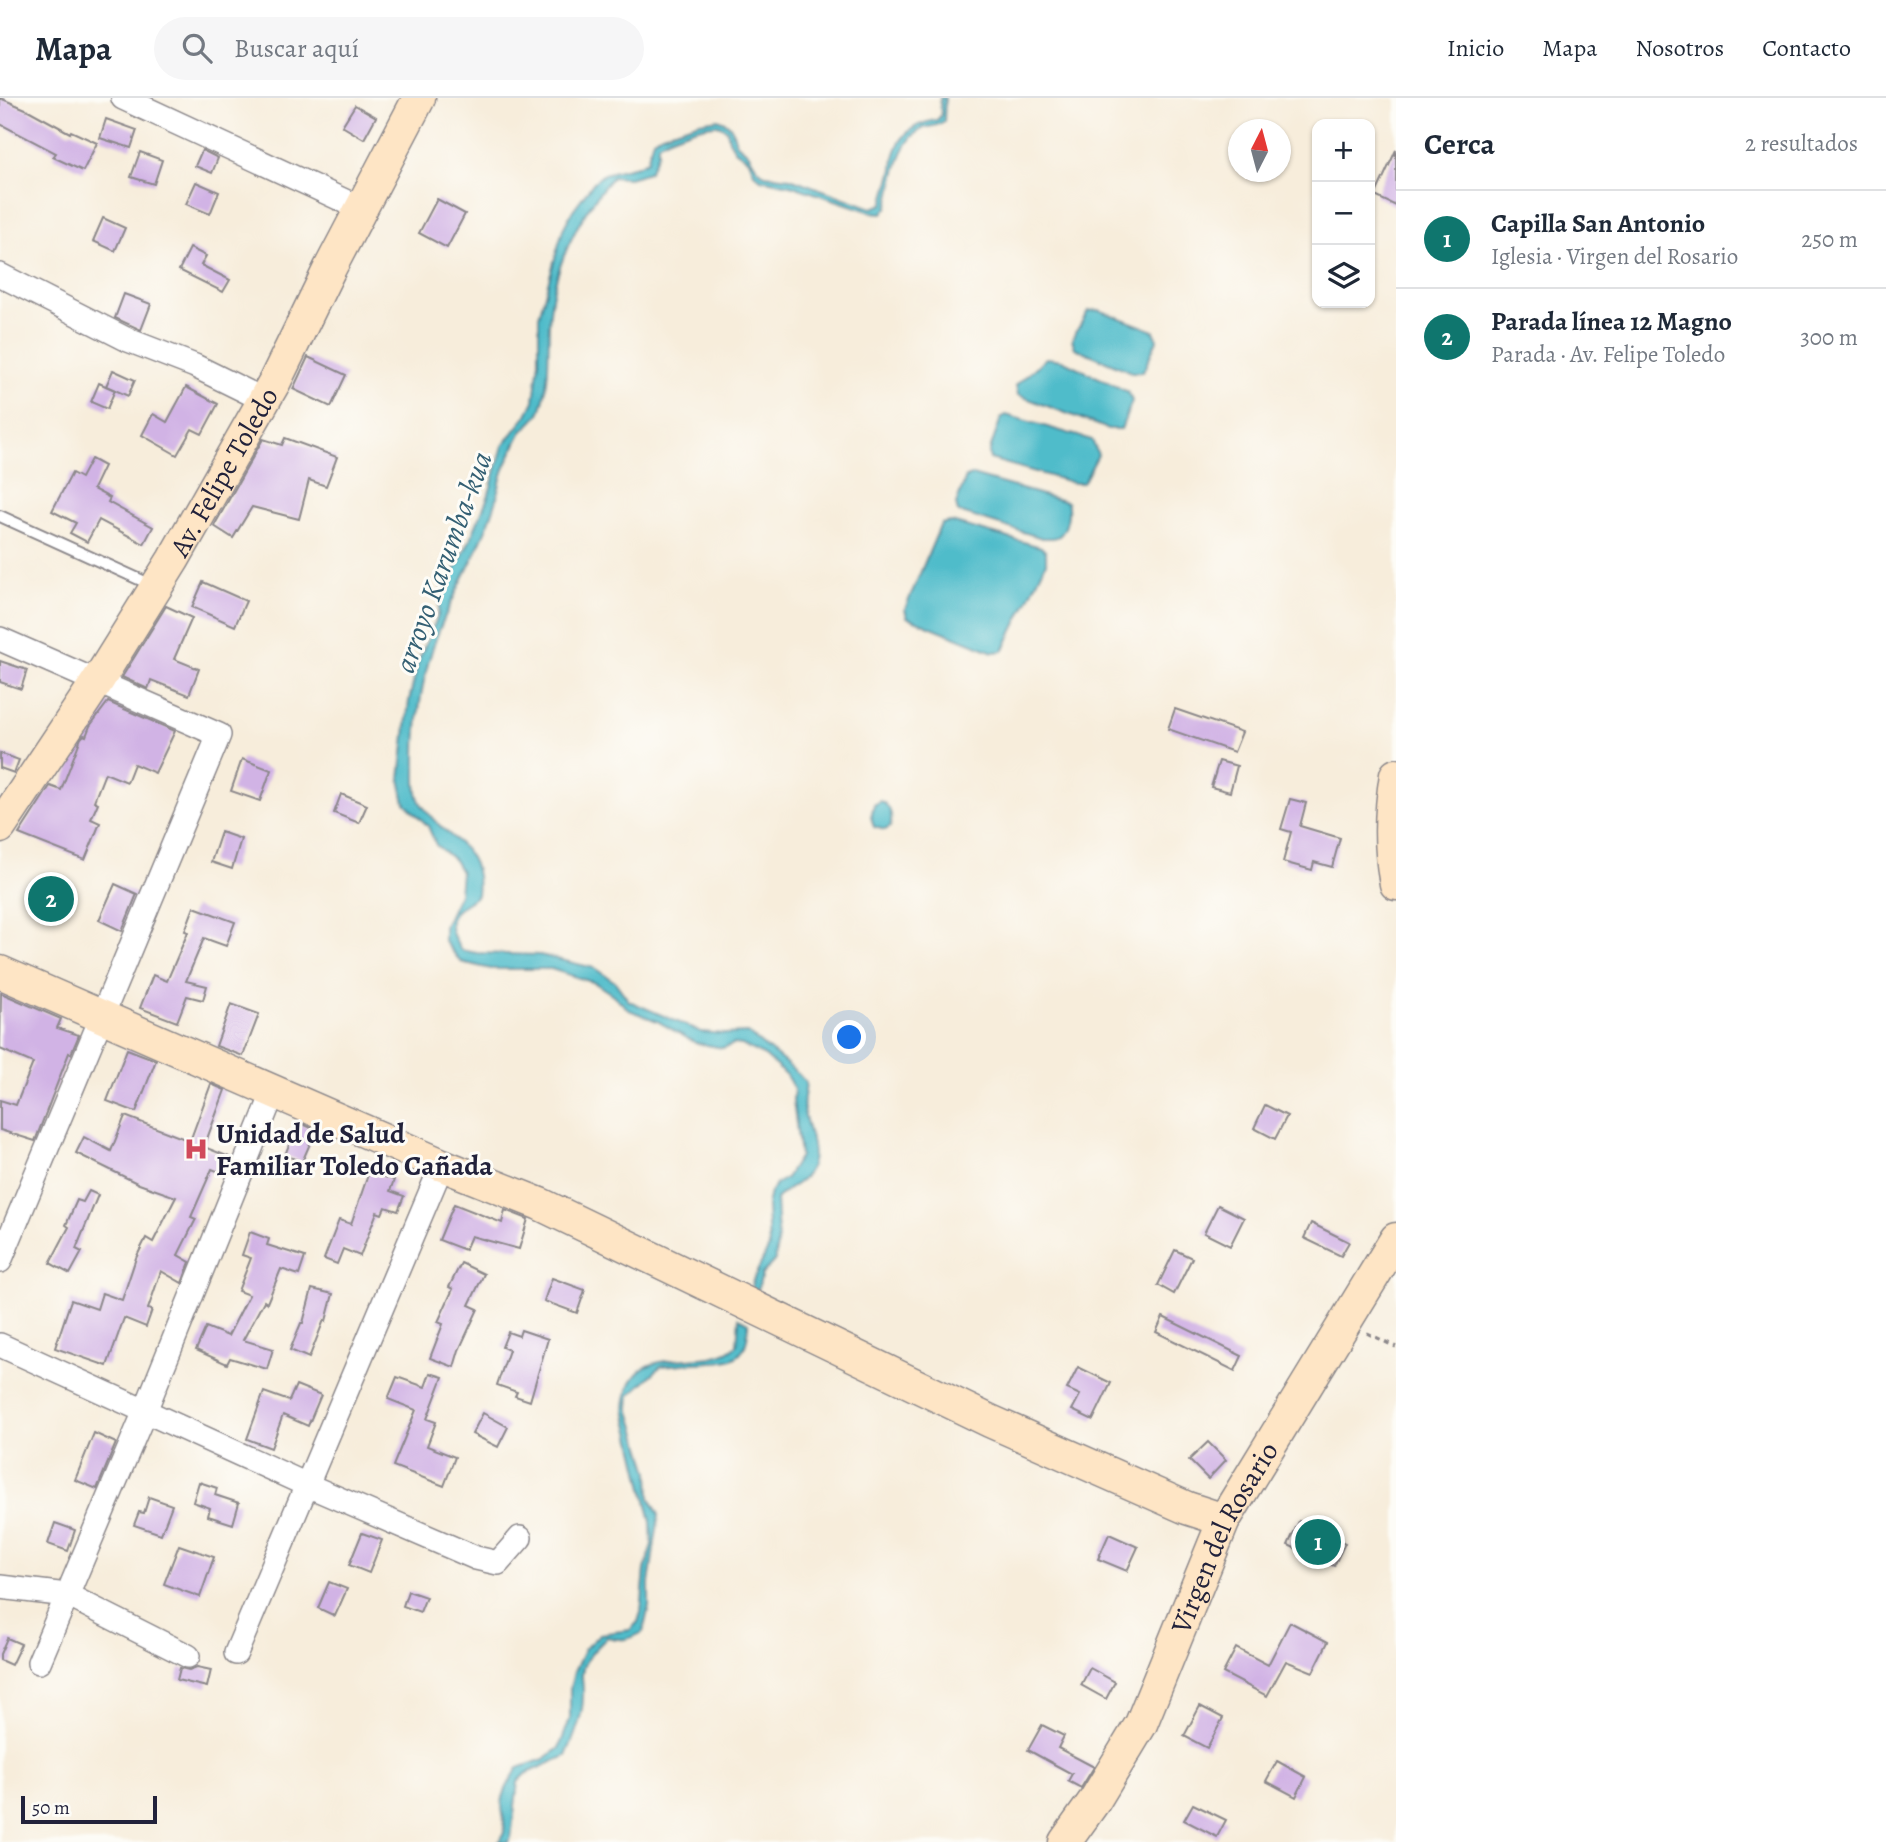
<!DOCTYPE html>
<html lang="es">
<meta charset="utf-8">
<style>
:root{--surface:#fff;--page:#f6f6f7;--text:#1f2937;--muted:#747a83;--line:#e0e1e3;--accent:#0f766e}
body{margin:0;font-family:Alegreya,serif;background:var(--page);color:var(--text)}
.controls{position:absolute;right:21px;top:21px;display:grid;overflow:hidden;border-radius:14px;box-shadow:0 2px 5px #0004}
.controls button{width:63px;height:63px;display:grid;place-items:center;padding:0;border:0;border-bottom:2px solid var(--line);background:var(--surface);color:var(--text);font:35px sans-serif}
.compass{position:absolute;left:1228px;top:21px;width:63px;height:63px;border-radius:50%;background:var(--surface);box-shadow:0 2px 5px #0004;rotate:6deg}
.scale{position:absolute;left:21px;bottom:18px;width:136px;box-sizing:border-box;padding-left:7px;border:4px solid #22223b;border-top:0;font-size:19px;line-height:24px;white-space:nowrap;color:#22223b;-webkit-text-stroke:5px #fdfcf7;paint-order:stroke}
.you{position:absolute;left:850px;top:940px;width:24px;height:24px;margin:-18px;border:5px solid #fff;border-radius:50%;background:#1a73e8;box-shadow:0 0 0 10px #1a73e833}
.badge{display:grid;place-items:center;width:46px;height:46px;border-radius:50%;background:var(--accent);color:#fff;font-size:23px;font-weight:700}
.pin{position:absolute;translate:-50% -50%;border:4px solid #fff;box-shadow:0 2px 7px #0006}
.list{margin:0;padding:0;list-style:none}
h2{display:flex;justify-content:space-between;align-items:center;height:91px;margin:0;padding:0 28px;font-size:30px}
h2 small{font-size:23px;font-weight:400;color:var(--muted)}
.list li{display:grid;grid-template-columns:46px 1fr auto;gap:21px;align-items:center;box-sizing:border-box;height:98px;padding:0 28px;border-top:2px solid var(--line)}
.list b{display:block;font-size:26px;white-space:nowrap}
.list p{margin:0;font-size:23px;white-space:nowrap;color:var(--muted)}
.list em{font-size:23px;font-style:normal;color:var(--muted)}
.icon{flex:none;width:38px;height:38px;fill:none;stroke:currentColor;stroke-width:2;stroke-linecap:round;stroke-linejoin:round}
.map{position:relative;flex:none;width:1396px;height:1744px;overflow:hidden}
header{display:flex;align-items:center;gap:42px;box-sizing:border-box;height:98px;padding:0 35px;background:var(--surface);border-bottom:2px solid var(--line)}
header strong{font-size:33px}
nav{display:flex;gap:38px;margin-inline-start:auto;font-size:24px}
.search{width:490px;height:63px;background:var(--page);display:flex;align-items:center;gap:18px;box-sizing:border-box;padding:0 24px;border-radius:38px;color:var(--muted);font-size:26px}
main{display:flex}
aside{flex:1;background:var(--surface)}
.map>svg:first-child{display:block}
</style>
<header>
<strong>Mapa</strong>
<div class="search"><svg class="icon" aria-label="search" viewBox="0 0 24 24"><circle cx="10" cy="10" r="6"/><path d="M15 15l6 6"/></svg>Buscar aquí</div>
<nav><a>Inicio</a><a>Mapa</a><a>Nosotros</a><a>Contacto</a></nav>
</header>
<main>
<div class="map">
<svg width="1396" height="1744" viewBox="0 0 1396 1744">
<rect width="100%" height="100%" fill="#fdfcf7"/>
<filter id="ink" filterUnits="userSpaceOnUse"><feTurbulence type="fractalNoise" baseFrequency=".0143" numOctaves="2"/><feDisplacementMap in="SourceGraphic" scale="14" xChannelSelector="R" yChannelSelector="G"/><feConvolveMatrix kernelMatrix="1 2 1 2 8 2 1 2 1" color-interpolation-filters="sRGB"/></filter>
<filter id="wash" filterUnits="userSpaceOnUse"><feTurbulence type="fractalNoise" baseFrequency=".00686" numOctaves="4" result="noise"/><feDisplacementMap in="SourceGraphic" scale="28" xChannelSelector="R" yChannelSelector="G"/><feGaussianBlur stdDeviation="1.57" result="paint"/><feColorMatrix in="noise" values="0 0 0 0 0 0 0 0 0 0 0 0 0 0 0 0 0 1.4 0 .05"/><feComposite in="paint" operator="in"/></filter>
<g filter="url(#wash)">
<rect width="100%" height="100%" fill="#f7eddb"/>
<g fill="#4fbcca" stroke="#386f82" stroke-width="2">
<path d="M940 0H945L944 23C935 30 933 27 924 30 897 42 895 85 887 110L882 115 871 114 790 87 761 81 754 75 749 62 735 52 729 42 727 32C723 29 720 27 716 27 704 26 668 39 658 46V55L649 74 629 80 612 79C577 119 551 173 549 227 548 257 550 283 541 311 538 321 527 327 521 335 515 346 510 358 505 369 499 381 499 396 494 410 480 453 454 493 438 535 422 577 415 626 416 671 416 682 415 697 422 707 444 742 483 746 477 797 472 803 465 805 458 811 444 822 453 840 461 852L477 855 540 857 594 870 615 884 629 903 701 934 724 936 748 935C767 952 790 965 806 985 805 994 802 1004 804 1013 807 1033 821 1058 806 1077 799 1087 786 1090 776 1101L778 1138 775 1162 762 1176 756 1198 751 1195 753 1182 769 1149 767 1107 770 1094 776 1086 786 1080 800 1058 793 1002 794 991 786 977 765 958 742 947 734 946 723 950 696 945 657 923 629 912 613 897 595 885 551 871H491L461 864 444 843V828L459 796 461 774 454 762 436 747 428 728 405 705 400 681 409 603 419 561 438 518 442 490 455 472 471 440 488 399 503 348 527 317 534 303 539 263V218L563 131 573 112 594 84 604 76 637 68 647 63 653 41 662 36 700 24 718 21 727 25 732 31 736 45 748 55 757 70 765 77 790 80 872 110 883 106C886 96 889 85 892 75 894 68 893 60 896 53 902 34 919 24 937 22L941 17Z"/>
<polygon points="1099,212 1154,233 1157,242 1143,274 1132,274 1075,250 1072,241 1088,213"/>
<polygon points="1046,260 1062,262 1128,294 1132,303 1121,331 1108,331 1018,297 1016,287"/>
<polygon points="1006,317 1092,342 1098,357 1083,385 1074,385 990,361 989,355 1001,320"/>
<path d="M972 377 1067 404C1070 413 1067 432 1059 438 1055 441 1048 440 1042 440L958 414 956 406 966 379Z"/>
<polygon points="951,424 1041,449 1046,454 1046,465 1003,553 993,554 907,519 905,511 941,426"/>
<path d="M881 703C891 709 893 719 890 729L885 732 874 729 871 719 874 707Z"/>
<path d="M739 1220 748 1225C749 1267 728 1263 695 1265 684 1266 673 1267 661 1268L630 1297 629 1310 649 1374 650 1400 659 1417 649 1485V1508L643 1534C629 1542 622 1543 607 1539 600 1547 590 1555 585 1565 579 1576 584 1586 583 1598 583 1619 574 1639 566 1658L527 1675 518 1684 511 1740 508 1744H499C509 1732 502 1720 502 1706 503 1693 512 1680 518 1670L544 1661 559 1650 570 1621V1591L574 1574 585 1550 600 1536 630 1532 638 1524 641 1514 645 1472 652 1446 651 1424 625 1312C627 1235 707 1278 737 1247Z"/>
</g>
<g id="blocks">
<g fill="#d1b3e5">
<polygon points="0,0 28,12 70,35 71,33 97,45 83,73 53,59 56,55 0,26"/>
<polygon points="355,7 376,19 364,41 342,28"/>
<polygon points="106,21 137,32 131,50 100,40"/>
<polygon points="202,52 218,60 212,75 195,68"/>
<polygon points="1396,52 1396,108 1375,98"/>
<polygon points="140,54 162,62 154,86 131,79"/>
<polygon points="196,84 219,94 210,116 186,106"/>
<polygon points="437,101 465,116 447,150 419,135"/>
<polygon points="103,120 125,130 115,153 93,143"/>
<polygon points="190,150 206,158 201,167 230,182 223,194 179,172"/>
<polygon points="124,196 151,206 141,232 115,220"/>
<polygon points="308,259 346,277 331,309 293,291"/>
<polygon points="113,272 135,282 128,298 106,288"/>
<polygon points="99,285 115,292 107,311 91,304"/>
<polygon points="186,289 218,306 202,336 192,331 177,357 142,337 153,316 167,324"/>
<polygon points="285,340 337,359 326,388 309,382 299,421 252,409 233,440 214,428 263,341 282,347"/>
<polygon points="91,361 104,368 93,391 110,400 108,404 153,429 144,446 99,422 87,444 70,435 76,425 52,413 72,375 81,380"/>
<polygon points="203,484 246,503 235,528 192,509"/>
<polygon points="166,508 192,520 174,561 199,571 189,597 151,582 148,591 122,579"/>
<polygon points="0,563 27,572 21,591 0,584"/>
<polygon points="108,604 175,633 155,675 134,666 127,684 105,675 94,703 98,705 91,721 100,725 85,762 19,736 50,688 61,692 81,640 84,637 86,638 90,628"/>
<polygon points="1175,611 1242,634 1234,654 1168,631"/>
<polygon points="0,655 19,662 14,675 0,670"/>
<polygon points="242,661 271,672 260,703 231,693"/>
<polygon points="1219,663 1237,668 1230,694 1211,689"/>
<polygon points="341,696 367,707 359,725 334,715"/>
<polygon points="1290,701 1306,705 1300,728 1340,740 1332,769 1314,764 1312,772 1283,764 1291,734 1281,731"/>
<polygon points="221,734 241,741 232,771 211,764"/>
<polygon points="115,786 137,796 122,833 99,822"/>
<polygon points="194,809 235,824 226,848 204,840 186,883 207,888 203,902 187,898 177,924 140,910 153,877 167,883 188,834 185,833"/>
<polygon points="1,895 61,921 57,930 79,937 71,956 69,955 35,1043 0,1032 0,1002 16,1007 33,965 0,951"/>
<polygon points="231,906 259,916 243,958 216,948"/>
<polygon points="127,951 156,962 136,1014 107,1003"/>
<polygon points="211,986 225,992 204,1049 232,1060 225,1076 212,1071 191,1119 196,1121 178,1157 190,1164 182,1185 161,1173 148,1211 152,1212 146,1229 124,1220 107,1268 55,1250 71,1202 97,1211 102,1195 122,1202 136,1160 146,1140 153,1144 176,1099 139,1086 76,1055 84,1039 111,1053 125,1018 190,1043"/>
<polygon points="1265,1007 1287,1018 1275,1041 1254,1030"/>
<polygon points="298,1024 316,1032 302,1064 285,1057"/>
<polygon points="369,1074 394,1082 390,1093 404,1098 398,1113 385,1109 382,1116 377,1114 360,1158 343,1151 337,1166 324,1161 339,1122 351,1126"/>
<polygon points="89,1093 98,1097 76,1151 82,1154 70,1176 50,1165 69,1129 66,1127 77,1102 83,1104"/>
<polygon points="454,1106 502,1125 505,1112 528,1121 519,1151 471,1138 465,1152 439,1142"/>
<polygon points="1218,1107 1244,1120 1230,1148 1204,1135"/>
<polygon points="1311,1125 1349,1144 1341,1158 1304,1140"/>
<polygon points="250,1134 269,1141 267,1147 305,1159 299,1177 281,1171 267,1205 264,1203 243,1242 273,1251 267,1271 230,1260 227,1266 196,1252 206,1229 228,1238 249,1197 238,1193 251,1160 242,1157"/>
<polygon points="1175,1152 1192,1160 1174,1196 1158,1187"/>
<polygon points="461,1165 484,1176 469,1207 478,1211 459,1252 454,1269 430,1260 443,1226 438,1224 453,1191 449,1189"/>
<polygon points="552,1180 585,1192 577,1215 544,1203"/>
<polygon points="312,1191 333,1196 326,1223 324,1222 309,1260 290,1252 301,1225 303,1225"/>
<polygon points="1163,1219 1242,1258 1235,1273 1156,1234"/>
<polygon points="521,1232 548,1241 530,1303 515,1298 517,1294 497,1287 509,1252 502,1249 508,1234 519,1238"/>
<polygon points="1078,1269 1111,1285 1093,1322 1072,1312 1080,1297 1067,1291"/>
<polygon points="430,1275 443,1279 427,1321 436,1324 427,1348 455,1359 444,1388 393,1368 416,1312 388,1301 397,1279 425,1289"/>
<polygon points="296,1287 321,1297 308,1328 283,1317 271,1350 247,1341 264,1294 289,1303"/>
<polygon points="483,1315 508,1329 498,1349 472,1336"/>
<polygon points="94,1335 116,1345 97,1391 75,1382"/>
<polygon points="1208,1344 1226,1362 1208,1381 1189,1362"/>
<polygon points="199,1384 217,1390 215,1397 239,1405 233,1426 208,1418 210,1410 193,1404"/>
<polygon points="149,1399 172,1407 161,1436 134,1427 139,1414 144,1415"/>
<polygon points="1299,1423 1345,1445 1334,1468 1288,1447"/>
<polygon points="55,1425 75,1432 68,1453 48,1446"/>
<polygon points="362,1435 382,1442 369,1475 349,1467"/>
<polygon points="1109,1436 1138,1449 1127,1473 1098,1461"/>
<polygon points="179,1447 214,1459 200,1499 164,1486"/>
<polygon points="329,1484 347,1491 335,1518 318,1510"/>
<polygon points="408,1493 426,1499 420,1514 403,1508"/>
<polygon points="1290,1524 1328,1544 1313,1574 1286,1563 1267,1598 1223,1575 1236,1550 1268,1567"/>
<polygon points="7,1540 21,1546 11,1567 0,1562 0,1556"/>
<polygon points="197,1569 211,1572 207,1589 177,1582 180,1570 189,1572"/>
<polygon points="1090,1570 1115,1584 1106,1601 1081,1587"/>
<polygon points="1200,1608 1223,1620 1207,1650 1184,1638"/>
<polygon points="1042,1627 1064,1638 1058,1650 1094,1669 1081,1690 1068,1683 1072,1676 1028,1652"/>
<polygon points="1277,1663 1306,1679 1296,1699 1266,1683"/>
<polygon points="1193,1706 1226,1722 1217,1739 1184,1722"/>
</g>
</g>
</g>
<g filter="url(#ink)">
<use href="#blocks" fill-opacity="0" stroke="#8c888b" stroke-width="2"/>
<g fill="none" stroke-linecap="round" stroke-linejoin="round">
<g stroke="#8c888b" stroke-width="14">
<polyline id="lane" points="0,418 154,488"/>
</g>
<g stroke="#8c888b" stroke-width="26">
<g id="street">
<polyline points="123,0 362,111"/>
<polyline points="0,177 128,242 195,268 264,302"/>
<polyline points="0,541 219,637 0,1163"/>
<polyline points="0,1247 307,1387 476,1460 498,1465 520,1440"/>
<polyline points="0,1489 67,1497 188,1558"/>
<polyline points="236,1555 442,1067"/>
<polyline points="39,1564 145,1313 274,993"/>
</g>
</g>
<g stroke="#8c888b" stroke-width="35">
<g id="secondary">
<path d="M1396 677C1390 713 1389 750 1396 786"/>
<path id="s1" d="M0 729 97 584 173 462 275 283 330 170 419 0"/>
<polyline points="0,874 442,1067 540,1106 990,1323 1187,1410 1224,1422"/>
<path id="s2" d="M1065 1744 1095 1702 1141 1626 1224 1422 1396 1141"/>
</g>
</g>
<polyline stroke="#8c888b" stroke-width="3.5" stroke-dasharray="5 5" stroke-linecap="butt" points="1367,1235 1396,1249"/>
<use href="#lane" stroke="#fff" stroke-width="10"/>
<use href="#street" stroke="#fff" stroke-width="23"/>
<use href="#secondary" stroke="#fee5c5" stroke-width="32"/>
</g>
</g>
<defs>
<g id="hospital-bare" transform="scale(1.89)"><path d="M-5-5h3v3.5h4V-5h3V5h-3V1.5h-4V5h-3Z" fill="#d1495b" stroke="#fdfcf7" stroke-width="2.5" paint-order="stroke"/></g>
</defs>
<g fill-rule="evenodd">
<use href="#hospital-bare" x="196" y="1051"/>
</g>
<g text-anchor="middle" stroke-width="6" stroke-linejoin="round" paint-order="stroke">
<g font-size="28" fill="#22223b" stroke="#fdfcf7">
<text dy="10" stroke="none"><textPath href="#s1" startOffset="420">Av. Felipe Toledo</textPath></text>
<text dy="10" stroke="none"><textPath href="#s2" startOffset="345">Virgen del Rosario</textPath></text>
</g>
<g font-size="28" font-weight="bold" fill="#22223b" stroke="#fdfcf7" text-anchor="start">
<text x="216" y="1045">Unidad de Salud<tspan x="216" dy="32">Familiar Toledo Cañada</tspan></text>
</g>
<g font-size="30" font-style="italic" fill="#346074" stroke="#fdfcf7">
<text transform="translate(443 464) rotate(-70)" y="10">arroyo Karumba-kua</text>
</g>
</g>
</svg>
<div class="controls">
<button>+</button>
<button>−</button>
<button><svg class="icon" aria-label="layers" viewBox="0 0 24 24"><path d="M12 4l9 5-9 5-9-5zM3 14l9 5 9-5"/></svg></button>
</div>
<svg class="compass" viewBox="-18 -18 36 36"><path d="M0-13l5 13h-10z" fill="#e53935"/><path d="M0 13l5-13h-10z" fill="#747a83"/></svg>
<div class="scale">50 m</div>
<div class="you"></div>
<div class="pin badge" style="left:1318px;top:1444px">1</div>
<div class="pin badge" style="left:51px;top:801px">2</div>
</div>
<aside>
<h2>Cerca<small>2 resultados</small></h2>
<ul class="list">
<li><span class="badge">1</span><div><b>Capilla San Antonio</b><p>Iglesia · Virgen del Rosario</p></div><em>250 m</em></li>
<li><span class="badge">2</span><div><b>Parada línea 12 Magno</b><p>Parada · Av. Felipe Toledo</p></div><em>300 m</em></li>
</ul>
</aside>
</main>
